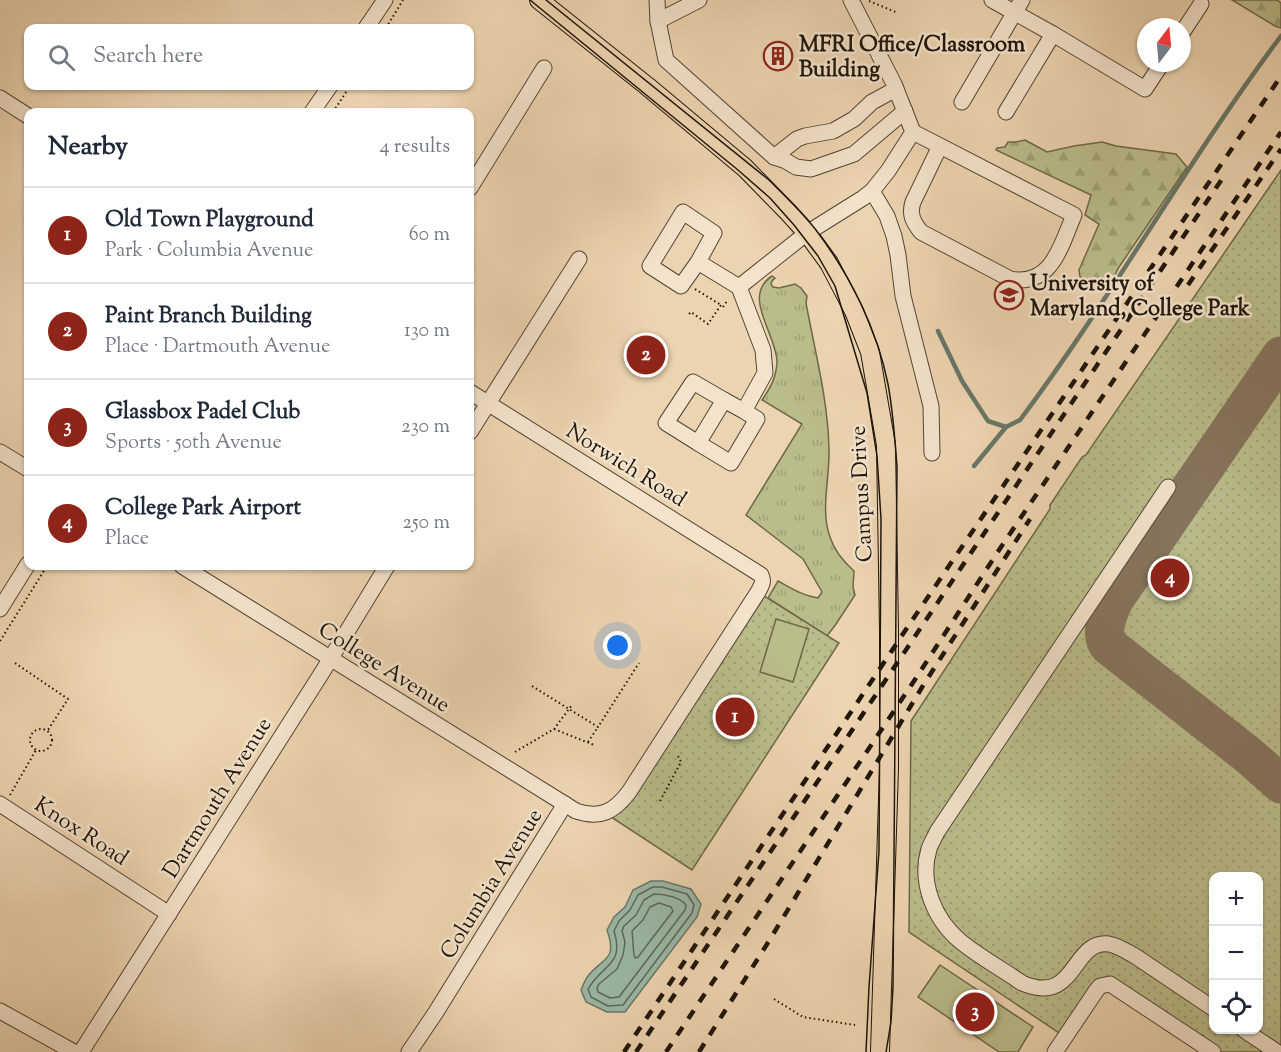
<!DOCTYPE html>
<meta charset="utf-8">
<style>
:root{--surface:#fff;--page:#f6f6f7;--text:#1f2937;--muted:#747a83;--line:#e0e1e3;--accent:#8f2418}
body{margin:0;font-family:"Sorts Mill Goudy",serif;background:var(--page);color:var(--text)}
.controls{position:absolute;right:18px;bottom:18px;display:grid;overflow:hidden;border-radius:12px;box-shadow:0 2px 4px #0004}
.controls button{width:54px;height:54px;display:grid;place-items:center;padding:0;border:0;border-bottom:2px solid var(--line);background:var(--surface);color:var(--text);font:30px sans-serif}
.compass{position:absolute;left:1137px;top:18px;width:54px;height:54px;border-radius:50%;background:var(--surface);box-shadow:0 2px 4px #0004;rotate:16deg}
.you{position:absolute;left:618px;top:646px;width:21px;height:21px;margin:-15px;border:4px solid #fff;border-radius:50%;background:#1a73e8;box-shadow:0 0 0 9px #1a73e833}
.badge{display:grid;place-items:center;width:39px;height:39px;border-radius:50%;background:var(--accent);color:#fff;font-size:20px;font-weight:700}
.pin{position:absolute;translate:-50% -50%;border:3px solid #fff;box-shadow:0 2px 6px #0006}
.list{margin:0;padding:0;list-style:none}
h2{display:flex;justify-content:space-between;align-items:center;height:78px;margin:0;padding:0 24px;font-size:26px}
h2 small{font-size:20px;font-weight:400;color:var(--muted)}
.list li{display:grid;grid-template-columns:39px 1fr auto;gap:18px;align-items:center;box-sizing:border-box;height:96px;padding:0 24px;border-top:2px solid var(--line)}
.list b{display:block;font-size:22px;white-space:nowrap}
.list p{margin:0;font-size:20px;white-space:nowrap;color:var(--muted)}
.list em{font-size:20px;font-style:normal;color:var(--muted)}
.icon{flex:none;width:33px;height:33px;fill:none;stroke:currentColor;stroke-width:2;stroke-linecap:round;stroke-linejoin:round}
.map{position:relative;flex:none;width:1281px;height:1052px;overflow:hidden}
.search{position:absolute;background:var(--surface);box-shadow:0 2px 4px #0004;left:24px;top:24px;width:450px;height:66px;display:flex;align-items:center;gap:15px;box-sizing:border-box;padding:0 21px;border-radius:12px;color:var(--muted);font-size:22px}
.panel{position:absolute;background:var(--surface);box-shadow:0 2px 4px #0004;left:24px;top:108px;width:450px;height:462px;border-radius:12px}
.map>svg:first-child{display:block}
</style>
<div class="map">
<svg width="1281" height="1052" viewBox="0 0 1281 1052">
<defs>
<pattern id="grass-tufts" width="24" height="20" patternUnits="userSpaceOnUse" patternTransform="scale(1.5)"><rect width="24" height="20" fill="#babc8a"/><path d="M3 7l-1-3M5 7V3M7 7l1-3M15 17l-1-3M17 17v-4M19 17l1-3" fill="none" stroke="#9fa176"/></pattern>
<pattern id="forest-firs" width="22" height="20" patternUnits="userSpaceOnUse" patternTransform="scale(1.5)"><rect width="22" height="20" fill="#babc8a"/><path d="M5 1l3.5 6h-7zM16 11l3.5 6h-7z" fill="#9fa176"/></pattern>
<pattern id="park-dots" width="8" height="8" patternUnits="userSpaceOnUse" patternTransform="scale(1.5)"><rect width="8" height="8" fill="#babc8a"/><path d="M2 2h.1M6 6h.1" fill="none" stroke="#9fa176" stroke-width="1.8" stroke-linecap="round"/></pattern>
</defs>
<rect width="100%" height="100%" fill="#edd4b0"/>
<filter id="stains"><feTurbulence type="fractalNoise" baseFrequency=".00333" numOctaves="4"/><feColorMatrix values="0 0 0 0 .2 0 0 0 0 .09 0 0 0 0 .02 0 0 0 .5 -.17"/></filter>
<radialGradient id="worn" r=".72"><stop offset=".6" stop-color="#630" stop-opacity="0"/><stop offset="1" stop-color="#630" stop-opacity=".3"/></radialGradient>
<path fill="url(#grass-tufts)" stroke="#6c684a" stroke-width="1.5" d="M772 276 775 278 772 281 771 284 773 287 779 288 795 284 801 288 807 296 806 303C815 352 828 400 829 449 830 478 820 510 830 537 834 550 844 562 854 571L853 587 855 595 836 624 827 636 768 598 778 581C791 588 803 596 818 598L822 592 803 559 746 515 802 424 762 400C771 387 776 378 777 362 777 335 741 296 772 276Z"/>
<g fill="url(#forest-firs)" stroke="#6c684a" stroke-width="1.5">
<polygon points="1232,0 1277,0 1281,3 1281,28 1275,26"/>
<polygon points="1025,140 1047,152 1074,146 1102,142 1116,146 1176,154 1187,167 1119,267 1107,290 1098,284 1080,277 1079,270 1099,224 1085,215 1091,195 996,150 997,148 1005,147 1008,142 1016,142"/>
</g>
<g fill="url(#park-dots)" stroke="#6c684a" stroke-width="1.5" fill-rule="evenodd">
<path d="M1281 170V1052H1208L1108 985 1071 1041 909 932 911 721 1050 509V505L1082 457 1086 455ZM1214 876H1258V1030H1214Z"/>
<polygon points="758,592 839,643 692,870 605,813 613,808"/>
</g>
<g fill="#babc8a" stroke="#6c684a" stroke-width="1.5">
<polygon points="776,619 809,629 793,682 760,672"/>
<polygon points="940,965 1033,1027 1018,1052 999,1052 918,997"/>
</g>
<path fill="#9ab9a7" stroke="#687768" stroke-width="1.5" d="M651 881H663L691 889 701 904 697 917 625 1012H607L586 1002 581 990C583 985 585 980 588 976 603 957 618 961 607 930L614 917 625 907 633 890Z"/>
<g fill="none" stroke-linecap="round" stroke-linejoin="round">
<g stroke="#5c6758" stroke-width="1.5">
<path d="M653 887H662L687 894 694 905 692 913 623 1005 608 1006 591 997 588 989C602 964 625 966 614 931L619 921 630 910 638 895Z"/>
<path d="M654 894C664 894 680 897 686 905L685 910 619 997 610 998 598 992 597 988 599 984 617 969 623 955 625 942 622 931 624 926 636 915 644 900Z"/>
<path d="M659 903 671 907 673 911 638 957 635 958C633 955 633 937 632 931L643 920 650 907Z"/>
</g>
<g stroke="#687768" stroke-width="4.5">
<path d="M938 331 962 381 988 421 1006 427 1020 420C1113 296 1188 160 1281 36"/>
<polyline points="974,466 1006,427"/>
</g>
<path stroke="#86745d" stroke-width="39" d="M1281 356 1114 600C1108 613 1099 635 1109 646L1247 754 1281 784"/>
<g stroke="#524534" stroke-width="17">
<g id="minor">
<polyline points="657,0 658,21 699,0"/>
<polyline points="851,0 894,84 913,132 888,171 872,191"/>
<polyline points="992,0 1053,34 1145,89 1162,63"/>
<polyline points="658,21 666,60 774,157 786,161 796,167 811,169 854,154 905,111"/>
<polyline points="366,28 385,0"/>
<polyline points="1182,33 1201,4"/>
<polyline points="0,98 28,116"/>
<polyline points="962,102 1022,0"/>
<polyline points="312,112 330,86"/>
<polyline points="1006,112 1053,34"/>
<path d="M913 132 1074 215C1061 245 1052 287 1010 279L921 232C913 222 909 214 913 202L940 146"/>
<polyline points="774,157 797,139 805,136 833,131 854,119 872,102 896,89"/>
<polyline points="470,188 544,68"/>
<polyline points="698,262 681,286 650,266 683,212 714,233 698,262 739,287"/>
<polyline points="744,411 757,419 731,463 698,443 724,400 744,411 765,373 763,350 739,287 807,233 863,198 872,191 887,216 894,236 898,255 903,296 931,406 932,453"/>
<polyline points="470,432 579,259"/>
<polyline points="698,443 666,423 693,382 724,400"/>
<polyline points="0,452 28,469"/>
<path d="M1168 487 937 832C935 837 931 843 929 849 919 882 934 919 960 941 978 956 1002 969 1022 983 1077 1007 1071 939 1109 944 1119 946 1127 952 1135 956L1214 1009"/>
<path d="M182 566 576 811C600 819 614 812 629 792L758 592C762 585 764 581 761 575L470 392"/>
<polyline points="0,609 28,564"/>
<polyline points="0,804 169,914"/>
<polyline points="0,1011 74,1052"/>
<polyline points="1244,1030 1277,1052"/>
<polyline points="81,1052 323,671 387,566"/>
<polyline points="409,1052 436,1012 565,804"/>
<polyline points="1055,1052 1096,991 1100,986 1110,984 1213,1052"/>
</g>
</g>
<g stroke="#1e150a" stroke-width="20">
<polyline id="major" points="539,0 647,86 745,168 789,213 807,233 829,263 854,311 870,352 886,445 889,631 889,768 880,1052"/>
</g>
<g stroke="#1e150a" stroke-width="2" stroke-dasharray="1.5 3" stroke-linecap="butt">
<polyline points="869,1 898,13"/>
<polyline points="386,28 403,0"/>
<polyline points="333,112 350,86"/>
<polyline points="695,289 721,305"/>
<polyline points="689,314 691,312 708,324 721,305 723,307 727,301"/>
<polyline points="0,641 47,566"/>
<polyline points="15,663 68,699 48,730"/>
<polyline points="532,686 598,727 639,663"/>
<circle cx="41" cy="740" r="11"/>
<polyline points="554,729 594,745"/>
<polyline points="588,742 598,727"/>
<polyline points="515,752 554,729 572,705"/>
<polyline points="10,795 36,750"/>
<polyline points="660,801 681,762 678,756"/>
<polyline points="774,999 803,1017 855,1025"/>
</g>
<use href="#minor" stroke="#f3e3cc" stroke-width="15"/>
<use href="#major" stroke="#edd4b0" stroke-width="18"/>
<g stroke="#1e150a" stroke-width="1.5">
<polyline points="530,0 738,170 770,198 794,225 818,256 835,286 867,393 877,456 881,519 879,851 869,987 866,1052"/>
<path d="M546 0 769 180C785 196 802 212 816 230 850 275 877 329 888 384 893 411 895 439 897 467L893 987 891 1022 886 1052"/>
</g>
<g stroke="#1e150a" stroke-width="4.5" stroke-dasharray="10 10" stroke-linecap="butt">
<polyline points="1188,285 1281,149"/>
<polyline points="624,1052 911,622 1281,76"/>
<polyline points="636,1052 1226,173"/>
<polyline points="666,1052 916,678 1001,547 1281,132"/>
<polyline points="699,1052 769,941 924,684 1030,519"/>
</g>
</g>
<defs>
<g id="building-ring" transform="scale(1.5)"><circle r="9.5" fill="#f3e3cc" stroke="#8f2418" stroke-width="1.5"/><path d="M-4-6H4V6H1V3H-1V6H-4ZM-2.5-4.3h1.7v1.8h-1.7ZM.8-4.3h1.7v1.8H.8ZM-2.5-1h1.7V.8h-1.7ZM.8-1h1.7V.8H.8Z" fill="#8f2418"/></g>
<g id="university-ring" transform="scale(1.5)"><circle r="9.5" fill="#f3e3cc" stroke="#8f2418" stroke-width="1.5"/><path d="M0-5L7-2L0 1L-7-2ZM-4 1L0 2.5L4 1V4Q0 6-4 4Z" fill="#8f2418"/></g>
</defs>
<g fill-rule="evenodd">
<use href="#building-ring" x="778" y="56"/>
<use href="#university-ring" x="1009" y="295"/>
</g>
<g text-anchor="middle" stroke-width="5" stroke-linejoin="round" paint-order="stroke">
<g font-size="22" font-weight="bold" fill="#1e150a" stroke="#f3e3cc" text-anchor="start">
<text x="799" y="51">MFRI Office/Classroom<tspan x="799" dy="25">Building</tspan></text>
<text x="1030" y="290">University of<tspan x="1030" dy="25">Maryland, College Park</tspan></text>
</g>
<g font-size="22" fill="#1e150a" stroke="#f3e3cc">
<text transform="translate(627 464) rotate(32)" y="8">Norwich Road</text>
<text transform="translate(860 494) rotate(-93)" y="8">Campus Drive</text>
<text transform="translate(385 666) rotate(32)" y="8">College Avenue</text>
<text transform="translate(216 797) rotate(-58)" y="8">Dartmouth Avenue</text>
<text transform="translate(82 830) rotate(33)" y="8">Knox Road</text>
<text transform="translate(490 883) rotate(-58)" y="8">Columbia Avenue</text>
</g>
</g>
<rect width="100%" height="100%" filter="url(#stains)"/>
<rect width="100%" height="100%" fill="url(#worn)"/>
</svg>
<div class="controls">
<button>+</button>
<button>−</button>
<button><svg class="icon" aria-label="locate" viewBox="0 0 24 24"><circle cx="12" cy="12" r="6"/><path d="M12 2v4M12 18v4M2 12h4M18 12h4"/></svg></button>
</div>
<svg class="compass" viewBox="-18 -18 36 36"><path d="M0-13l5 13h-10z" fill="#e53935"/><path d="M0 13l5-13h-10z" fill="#747a83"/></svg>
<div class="you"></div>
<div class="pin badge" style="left:735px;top:717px">1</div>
<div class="pin badge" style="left:646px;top:355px">2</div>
<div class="pin badge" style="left:975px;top:1012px">3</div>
<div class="pin badge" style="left:1170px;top:578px">4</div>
<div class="search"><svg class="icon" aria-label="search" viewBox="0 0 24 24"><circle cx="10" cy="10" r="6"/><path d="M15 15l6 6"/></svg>Search here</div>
<section class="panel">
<h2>Nearby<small>4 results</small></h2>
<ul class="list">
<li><span class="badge">1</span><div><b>Old Town Playground</b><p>Park · Columbia Avenue</p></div><em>60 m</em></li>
<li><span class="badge">2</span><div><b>Paint Branch Building</b><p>Place · Dartmouth Avenue</p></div><em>130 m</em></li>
<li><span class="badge">3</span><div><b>Glassbox Padel Club</b><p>Sports · 50th Avenue</p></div><em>230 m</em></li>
<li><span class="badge">4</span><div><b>College Park Airport</b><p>Place</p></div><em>250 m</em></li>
</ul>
</section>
</div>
